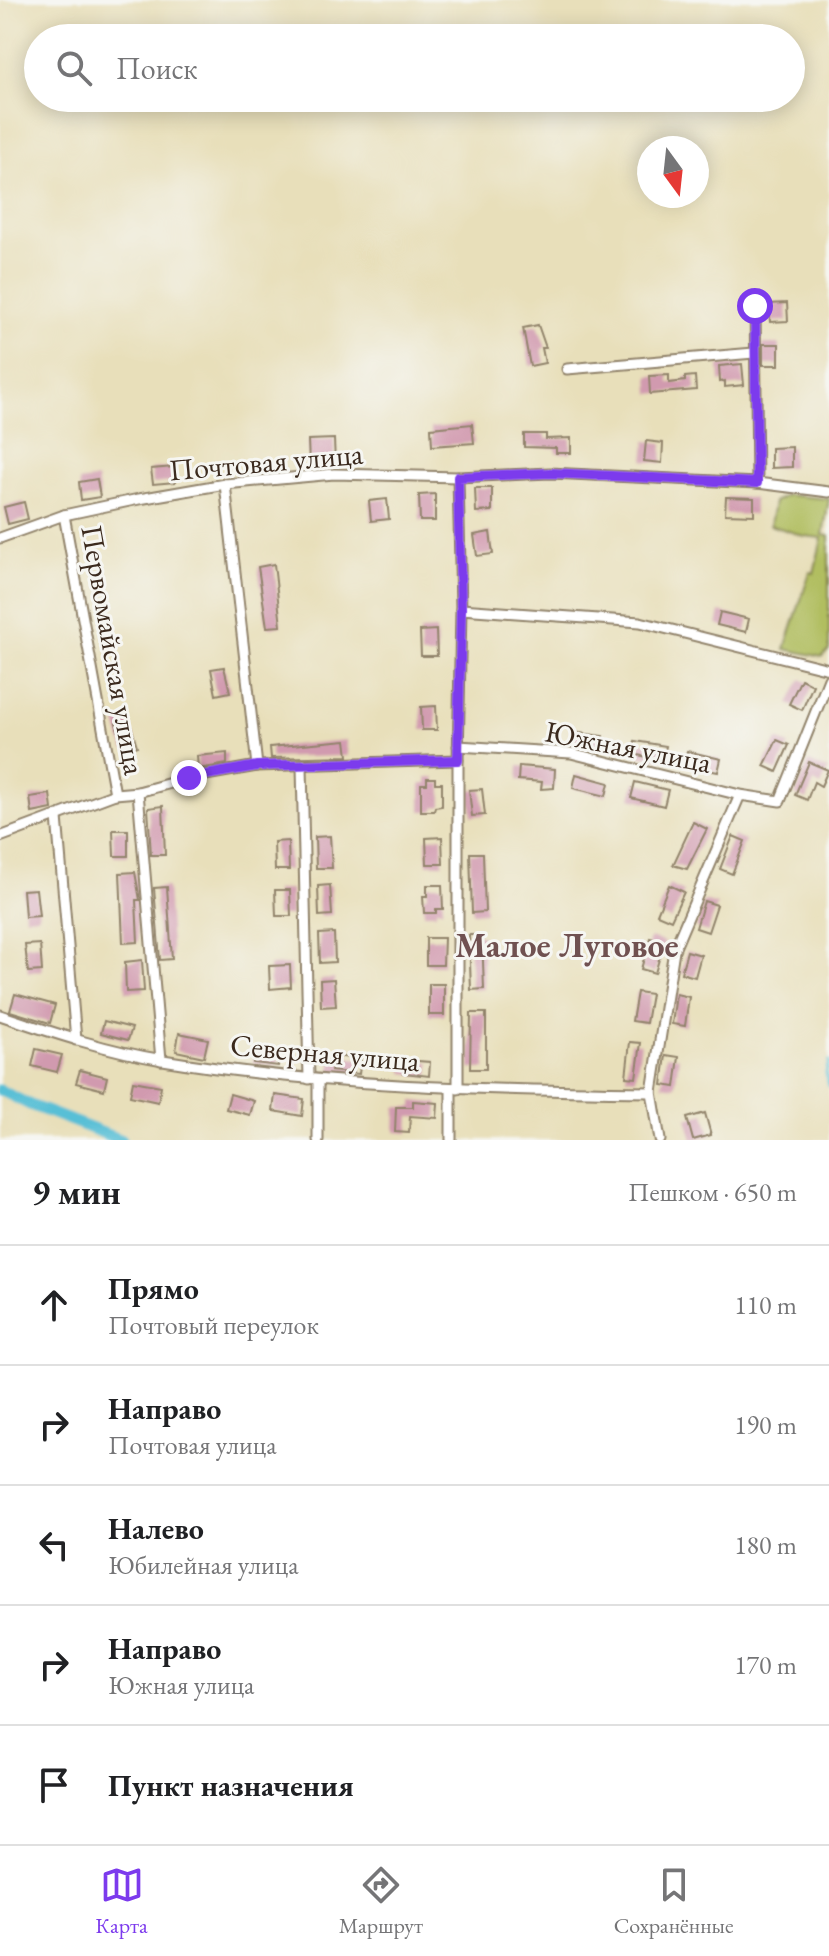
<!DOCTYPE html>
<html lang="ru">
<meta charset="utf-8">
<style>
:root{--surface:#fff;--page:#f2f2f2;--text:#202124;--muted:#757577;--line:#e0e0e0;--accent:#7c3aed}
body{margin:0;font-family:"EB Garamond",serif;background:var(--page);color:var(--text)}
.compass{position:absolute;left:637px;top:136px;width:72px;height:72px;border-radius:50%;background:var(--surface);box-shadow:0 4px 20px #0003;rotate:165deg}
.stop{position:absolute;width:24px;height:24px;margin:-18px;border:6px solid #7c3aed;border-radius:50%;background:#fff}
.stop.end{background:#7c3aed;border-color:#fff;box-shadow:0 2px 8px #0008}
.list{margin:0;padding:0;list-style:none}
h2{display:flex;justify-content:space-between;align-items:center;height:104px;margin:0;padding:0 32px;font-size:34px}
h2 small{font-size:26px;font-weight:400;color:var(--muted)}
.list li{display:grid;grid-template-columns:52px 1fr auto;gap:24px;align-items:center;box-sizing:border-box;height:120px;padding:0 32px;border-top:2px solid var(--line)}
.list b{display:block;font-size:30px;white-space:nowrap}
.list p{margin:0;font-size:26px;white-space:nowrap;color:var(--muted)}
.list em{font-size:26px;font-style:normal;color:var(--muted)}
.icon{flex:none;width:44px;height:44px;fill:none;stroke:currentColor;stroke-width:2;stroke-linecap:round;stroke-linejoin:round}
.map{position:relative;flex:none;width:829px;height:1140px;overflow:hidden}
.search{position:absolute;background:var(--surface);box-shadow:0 4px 20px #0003;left:24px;right:24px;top:24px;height:88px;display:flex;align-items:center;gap:20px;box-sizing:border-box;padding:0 28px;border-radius:44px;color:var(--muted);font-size:30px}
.sheet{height:704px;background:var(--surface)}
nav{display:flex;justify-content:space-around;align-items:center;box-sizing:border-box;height:112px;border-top:2px solid var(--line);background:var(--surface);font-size:22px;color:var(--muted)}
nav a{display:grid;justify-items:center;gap:4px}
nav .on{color:var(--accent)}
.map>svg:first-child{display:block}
</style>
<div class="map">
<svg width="829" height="1140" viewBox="0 0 829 1140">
<rect width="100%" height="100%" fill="#f6f6f2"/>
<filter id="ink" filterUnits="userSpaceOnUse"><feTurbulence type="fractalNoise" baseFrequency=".0125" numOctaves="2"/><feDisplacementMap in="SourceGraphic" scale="16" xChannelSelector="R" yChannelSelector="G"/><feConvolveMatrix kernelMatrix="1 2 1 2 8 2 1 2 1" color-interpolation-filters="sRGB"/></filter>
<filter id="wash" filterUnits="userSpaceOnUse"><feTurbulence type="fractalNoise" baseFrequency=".006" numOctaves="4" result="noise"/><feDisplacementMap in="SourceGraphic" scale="32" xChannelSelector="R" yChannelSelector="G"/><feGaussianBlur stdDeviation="1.8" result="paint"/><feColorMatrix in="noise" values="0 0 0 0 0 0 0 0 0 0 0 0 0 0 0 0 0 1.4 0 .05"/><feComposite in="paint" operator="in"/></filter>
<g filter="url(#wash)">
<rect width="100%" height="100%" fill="#e8dfba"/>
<polygon fill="#b1be60" stroke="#76743f" stroke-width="2" points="787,495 829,499 823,535 829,536 829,650 822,657 785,649 810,572 814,573 822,538 804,536 770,525 774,502"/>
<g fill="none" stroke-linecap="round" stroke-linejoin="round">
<polyline stroke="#59bfd6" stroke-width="3" points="829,1062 826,1073 829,1086"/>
<polyline stroke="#59bfd6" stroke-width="11" points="0,1090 30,1105 121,1140"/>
</g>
<g id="blocks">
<g fill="#d19aaf">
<polygon points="787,303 788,321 770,322 769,304"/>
<polygon points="538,325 546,348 542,348 545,363 530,366 523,328"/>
<rect x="763" y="344" width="16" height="21"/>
<polygon points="742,364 744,385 725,387 725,381 720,382 719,366"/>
<polygon points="669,375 669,383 685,381 685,377 695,376 696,390 650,394 649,376"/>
<polygon points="472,424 474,443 432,446 431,428"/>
<polygon points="524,434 546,434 546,439 571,438 571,453 556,453 556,448 524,447"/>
<polygon points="334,439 335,463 309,464 308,440"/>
<polygon points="646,441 663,443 662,463 644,461"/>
<polygon points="792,447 792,467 771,468 771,448"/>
<polygon points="174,467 175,482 153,484 151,469"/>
<polygon points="97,479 100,497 81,500 79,482"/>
<polygon points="475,488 492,488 492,511 476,512"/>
<polygon points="435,494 435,521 420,521 419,495"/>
<polygon points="726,497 754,498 754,515 725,514"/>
<polygon points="387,499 389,519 371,521 369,501"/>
<polygon points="24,502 28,519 8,524 4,507"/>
<polygon points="490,532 493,554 477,556 474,535"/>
<polygon points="274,564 281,626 267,627 258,567"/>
<polygon points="720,612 749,619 746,632 717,625"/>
<polygon points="436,630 437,656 421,656 420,631"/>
<polygon points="224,667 230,692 216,695 211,669"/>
<polygon points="801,679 813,685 802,710 789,704"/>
<polygon points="436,706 437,730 422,730 421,707"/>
<polygon points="129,719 137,746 124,750 116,723"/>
<polygon points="572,732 603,736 601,749 571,745"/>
<polygon points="346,740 348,756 271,758 270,747"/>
<polygon points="777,740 789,745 777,772 764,766"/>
<polygon points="635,741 666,746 663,760 632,754"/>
<polygon points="687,751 721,759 718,772 684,765"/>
<polygon points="227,753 227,764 198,769 197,756"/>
<polygon points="809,762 828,770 821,786 814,782 807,800 795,795"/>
<polygon points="519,766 555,769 554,788 541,789 542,782 518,780"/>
<polygon points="576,774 609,783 606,796 573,788"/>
<polygon points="427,778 435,778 435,783 442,783 442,806 435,807 434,811 421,811 421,784 427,784"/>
<polygon points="635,782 668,790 664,806 631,798"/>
<polygon points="482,789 485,815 472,816 469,790"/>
<polygon points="50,794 52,809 32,813 30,797"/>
<polygon points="163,806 165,855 151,855 148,808"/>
<polygon points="693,822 707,829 687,869 673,865"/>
<polygon points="113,830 128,830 128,856 114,856"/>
<polygon points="330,836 332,868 316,868 315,837"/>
<polygon points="733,836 745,841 732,874 720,869"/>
<polygon points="442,837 443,864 427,864 426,838"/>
<polygon points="288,841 289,870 275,870 274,842"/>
<polygon points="470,853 483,853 485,912 472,913"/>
<polygon points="135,872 140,900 136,900 138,942 123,943 120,873"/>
<polygon points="330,885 332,915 319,916 318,886"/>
<polygon points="427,885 442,885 443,909 436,909 436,913 424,913 423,896 427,896"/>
<polygon points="669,885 684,892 671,920 657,914"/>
<polygon points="167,887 172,959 160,960 154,888"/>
<polygon points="36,889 39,916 25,917 23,890"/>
<polygon points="275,890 290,890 291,916 276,916"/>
<polygon points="704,901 717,905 708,932 696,928"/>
<polygon points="334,933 335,962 320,963 319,934"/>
<polygon points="469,935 482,935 484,989 471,990"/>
<polygon points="426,938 444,938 443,965 426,965"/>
<polygon points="650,938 664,942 655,973 641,969"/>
<polygon points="40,944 42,971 28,972 25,945"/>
<polygon points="687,951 701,955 695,977 681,973"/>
<polygon points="142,960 144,991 126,992 125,962"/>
<polygon points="290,965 291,987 270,989 269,966"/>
<polygon points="334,979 336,1006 321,1007 320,980"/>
<rect x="429" y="984" width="15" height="31"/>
<polygon points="637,992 651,994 646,1023 632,1021"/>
<polygon points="15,994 55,1005 50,1023 10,1011"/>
<polygon points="676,994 689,997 685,1026 672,1024"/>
<polygon points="471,1013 486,1013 486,1069 470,1069"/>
<polygon points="104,1021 132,1028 128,1040 101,1033"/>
<polygon points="179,1033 208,1039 204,1057 176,1051"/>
<polygon points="630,1042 641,1043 636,1078 626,1077"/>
<polygon points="36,1049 62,1055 57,1072 32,1066"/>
<polygon points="255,1049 280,1052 278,1066 253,1063"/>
<polygon points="666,1055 679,1057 675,1087 662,1085"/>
<polygon points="333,1056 361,1059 359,1074 331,1071"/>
<polygon points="405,1060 430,1062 429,1076 403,1073"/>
<polygon points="80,1070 107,1077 104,1090 76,1083"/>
<polygon points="133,1081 161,1086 158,1102 130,1096"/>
<polygon points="230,1094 254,1101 250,1115 226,1109"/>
<polygon points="275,1095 304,1099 302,1116 273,1111"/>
<polygon points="413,1101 438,1103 437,1118 410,1116 409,1133 395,1132 396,1107 413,1107"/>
<polygon points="705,1113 711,1135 693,1140 687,1118"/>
</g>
</g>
</g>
<g filter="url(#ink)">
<use href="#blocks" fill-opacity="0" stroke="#92846c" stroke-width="2"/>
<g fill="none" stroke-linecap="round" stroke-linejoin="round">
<g stroke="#92846c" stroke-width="13">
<g id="minor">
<polyline points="755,306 757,483"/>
<polyline points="567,369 754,353"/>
<polyline points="225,484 257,766"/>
<polyline points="64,515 115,794"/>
<polyline points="0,538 64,515 139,499 225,484 334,474 458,477 550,473 757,483 829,492"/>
<polyline points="461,609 640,622 829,669"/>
<polyline points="458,746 571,753 740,795"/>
<polyline points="302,766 309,1079"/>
<polyline points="138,792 161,1060"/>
<polyline points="57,817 76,1040"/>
<polyline points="0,837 115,794 138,792 189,778 257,766 458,760"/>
<path d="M0 1015C53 1033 108 1051 163 1060 325 1087 489 1090 652 1092"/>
<polyline points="318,1080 318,1140"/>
<polyline points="451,1089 451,1140"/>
<polyline points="458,1089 458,760 461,609 458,477"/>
<polyline points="660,1140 652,1092 674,950 740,795 780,801 829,679"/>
</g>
</g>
<use href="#minor" stroke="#fff" stroke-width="9"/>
</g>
</g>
<g fill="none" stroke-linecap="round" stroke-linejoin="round" filter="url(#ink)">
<polyline stroke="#7c3aed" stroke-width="10" points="189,778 257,766 458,760 461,609 458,477 550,473 757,483 755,306"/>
</g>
<g text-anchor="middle" stroke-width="6" stroke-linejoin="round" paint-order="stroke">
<g font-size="30" fill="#3b2a1e" stroke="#f6f6f2">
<text transform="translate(266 462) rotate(-5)" y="10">Почтовая улица</text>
<text transform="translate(113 650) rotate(80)" y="10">Первомайская улица</text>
<text transform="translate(628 747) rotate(11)" y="10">Южная улица</text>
<text transform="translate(325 1053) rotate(5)" y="10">Северная улица</text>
</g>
<g font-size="34" font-weight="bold" fill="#705151" stroke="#f6f6f2">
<text x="567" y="957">Малое Луговое</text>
</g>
</g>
</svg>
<svg class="compass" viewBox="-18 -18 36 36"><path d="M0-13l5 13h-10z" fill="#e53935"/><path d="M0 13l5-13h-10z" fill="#757577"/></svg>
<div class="stop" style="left:755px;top:306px"></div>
<div class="stop end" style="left:189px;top:778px"></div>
<div class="search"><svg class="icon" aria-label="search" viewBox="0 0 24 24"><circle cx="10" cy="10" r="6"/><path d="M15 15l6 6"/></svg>Поиск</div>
</div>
<section class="sheet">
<h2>9 мин<small>Пешком · 650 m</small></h2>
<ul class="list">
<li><svg class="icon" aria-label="ahead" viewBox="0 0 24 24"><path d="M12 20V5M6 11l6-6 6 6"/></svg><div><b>Прямо</b><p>Почтовый переулок</p></div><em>110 m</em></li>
<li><svg class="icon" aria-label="right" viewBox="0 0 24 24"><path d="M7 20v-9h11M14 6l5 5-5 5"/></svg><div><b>Направо</b><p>Почтовая улица</p></div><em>190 m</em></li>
<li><svg class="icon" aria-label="left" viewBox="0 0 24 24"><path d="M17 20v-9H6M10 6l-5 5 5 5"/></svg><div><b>Налево</b><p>Юбилейная улица</p></div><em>180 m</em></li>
<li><svg class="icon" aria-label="right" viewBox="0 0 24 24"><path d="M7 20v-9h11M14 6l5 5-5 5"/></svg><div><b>Направо</b><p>Южная улица</p></div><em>170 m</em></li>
<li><svg class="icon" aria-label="arrive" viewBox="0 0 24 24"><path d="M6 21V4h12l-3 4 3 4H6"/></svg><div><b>Пункт назначения</b></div></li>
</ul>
</section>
<nav>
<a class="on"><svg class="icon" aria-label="map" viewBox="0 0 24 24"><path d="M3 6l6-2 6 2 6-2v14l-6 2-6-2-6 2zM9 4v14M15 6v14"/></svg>Карта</a>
<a><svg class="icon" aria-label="directions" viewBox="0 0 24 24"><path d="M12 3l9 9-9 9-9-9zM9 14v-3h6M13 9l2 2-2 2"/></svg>Маршрут</a>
<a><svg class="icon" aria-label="saved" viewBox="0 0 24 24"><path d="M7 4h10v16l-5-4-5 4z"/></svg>Сохранённые</a>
</nav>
